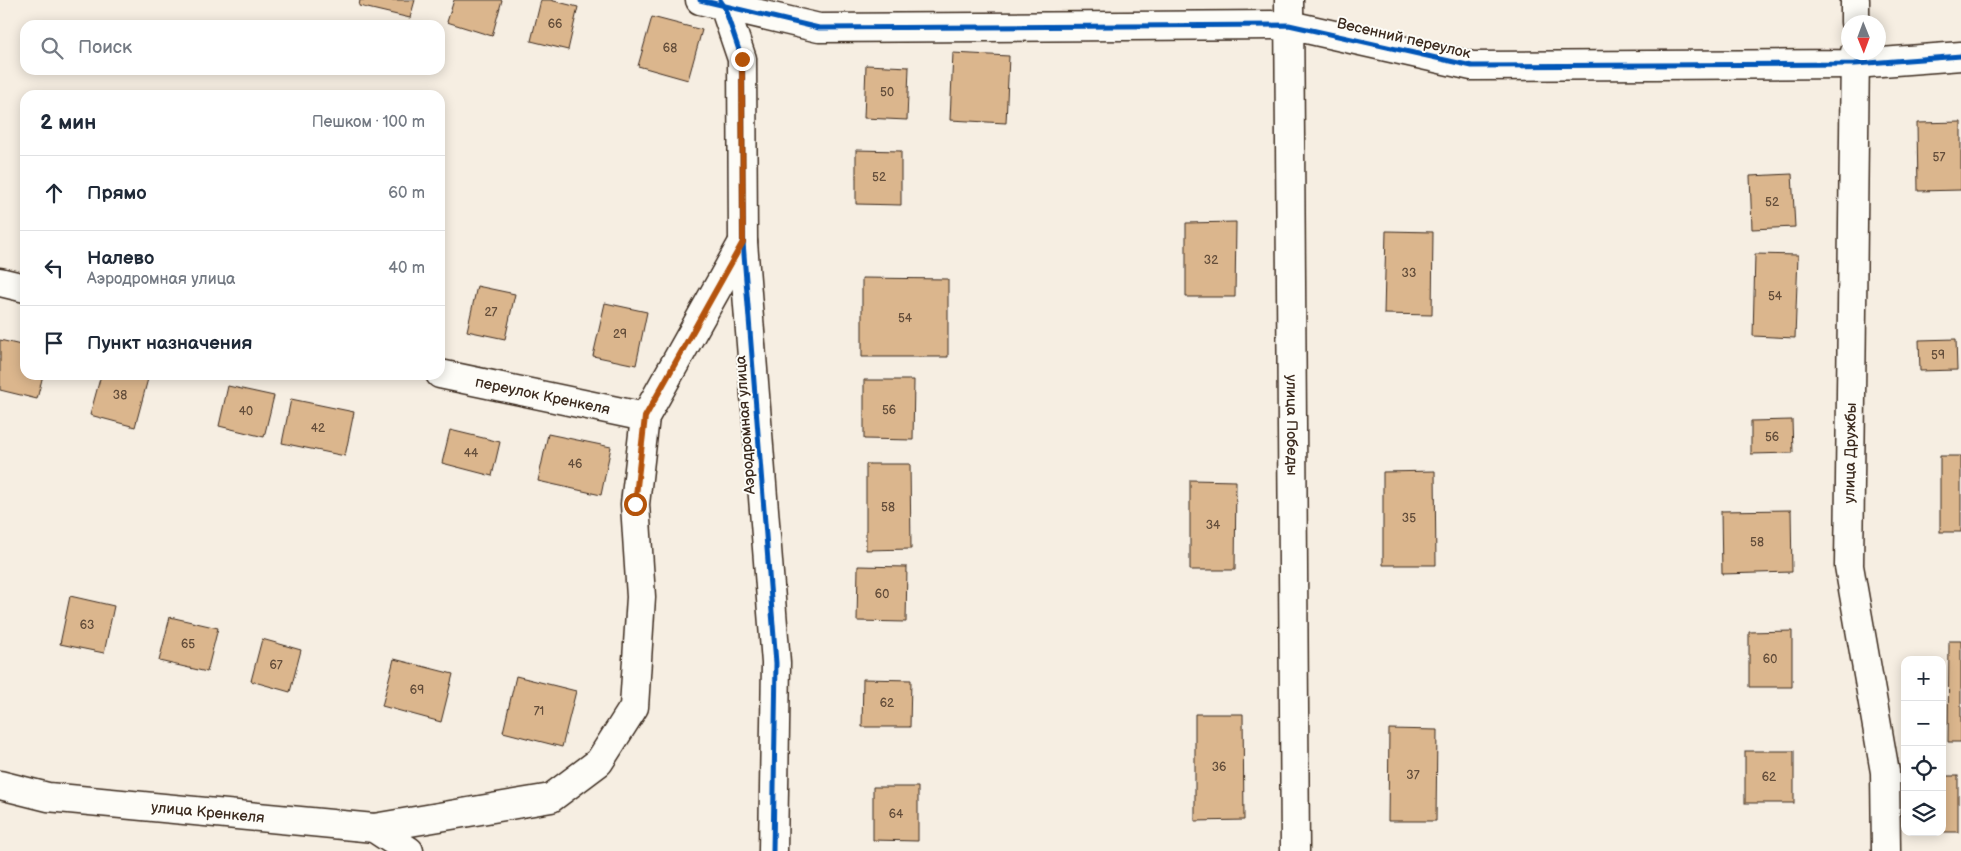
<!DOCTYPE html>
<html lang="ru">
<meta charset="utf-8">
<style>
:root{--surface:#fff;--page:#f2f2f3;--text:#1f2937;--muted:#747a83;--line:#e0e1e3}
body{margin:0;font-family:"Balsamiq Sans",sans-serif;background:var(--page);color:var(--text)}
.controls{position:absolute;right:15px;bottom:15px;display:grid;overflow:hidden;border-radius:10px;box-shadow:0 2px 12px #0003}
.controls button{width:45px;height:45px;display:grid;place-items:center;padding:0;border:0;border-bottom:1px solid var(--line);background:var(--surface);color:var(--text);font:25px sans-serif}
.compass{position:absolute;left:1841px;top:15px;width:45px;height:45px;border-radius:50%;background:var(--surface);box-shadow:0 2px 12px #0003;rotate:179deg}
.stop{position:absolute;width:15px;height:15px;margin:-11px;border:4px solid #b45309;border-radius:50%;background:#fff}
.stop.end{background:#b45309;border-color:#fff;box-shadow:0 1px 5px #0008}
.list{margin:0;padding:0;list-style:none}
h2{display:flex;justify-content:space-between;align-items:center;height:65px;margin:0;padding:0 20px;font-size:21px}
h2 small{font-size:16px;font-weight:400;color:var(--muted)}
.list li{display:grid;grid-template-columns:32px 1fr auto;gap:15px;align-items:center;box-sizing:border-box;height:75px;padding:0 20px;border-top:1px solid var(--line)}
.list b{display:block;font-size:19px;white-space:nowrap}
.list p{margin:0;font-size:16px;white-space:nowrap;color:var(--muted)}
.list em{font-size:16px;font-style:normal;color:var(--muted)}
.icon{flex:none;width:28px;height:28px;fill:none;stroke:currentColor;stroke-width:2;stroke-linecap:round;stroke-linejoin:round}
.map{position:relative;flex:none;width:1961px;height:851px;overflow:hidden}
.search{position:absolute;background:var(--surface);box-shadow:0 2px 12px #0003;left:20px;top:20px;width:425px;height:55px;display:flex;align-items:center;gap:12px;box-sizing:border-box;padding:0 18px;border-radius:15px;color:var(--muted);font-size:19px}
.panel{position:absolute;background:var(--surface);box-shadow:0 2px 12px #0003;left:20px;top:90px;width:425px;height:290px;border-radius:15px}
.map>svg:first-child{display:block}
</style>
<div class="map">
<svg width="1961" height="851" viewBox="0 0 1961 851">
<rect width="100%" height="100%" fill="#f6eee2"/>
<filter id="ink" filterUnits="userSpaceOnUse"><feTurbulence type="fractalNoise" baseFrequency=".02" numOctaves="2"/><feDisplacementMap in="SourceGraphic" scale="10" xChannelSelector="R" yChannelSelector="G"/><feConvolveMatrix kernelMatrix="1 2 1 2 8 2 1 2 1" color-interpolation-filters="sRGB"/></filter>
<g filter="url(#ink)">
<g fill="#dbb68d" stroke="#3b2a1e">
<polygon points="360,0 415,0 410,18 359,6"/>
<polygon points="454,0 502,0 492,36 447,22"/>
<polygon points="541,0 550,0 578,7 568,50 531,41"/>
<polygon points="652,17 702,30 688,80 638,66"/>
<polygon points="953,53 1009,56 1006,123 950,120"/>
<polygon points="866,65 909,67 907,120 864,118"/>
<polygon points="1961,122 1961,190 1918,191 1917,123"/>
<polygon points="856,150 901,151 901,205 856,204"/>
<polygon points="1792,174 1795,227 1752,229 1750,176"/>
<polygon points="1236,222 1235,297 1186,297 1186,223"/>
<polygon points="1386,231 1433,232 1432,315 1384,314"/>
<polygon points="1755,254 1798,255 1795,338 1753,336"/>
<polygon points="862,278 948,279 948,357 862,357"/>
<polygon points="477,286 515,294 505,339 467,331"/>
<polygon points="605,303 647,312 636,365 593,356"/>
<polygon points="1956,339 1957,370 1920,371 1919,340"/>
<polygon points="0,340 25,346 25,375 43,375 37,399 0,390"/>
<polygon points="101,375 149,375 135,427 90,415"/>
<polygon points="864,380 914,380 913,440 864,439"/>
<polygon points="228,386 274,396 264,437 219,426"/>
<polygon points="291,399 354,412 345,456 282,443"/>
<polygon points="1792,420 1793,453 1751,454 1751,421"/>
<polygon points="450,430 500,442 492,476 442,463"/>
<polygon points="548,434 611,447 601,495 538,481"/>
<rect x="1940" y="456" width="21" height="76"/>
<polygon points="866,464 910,464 911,549 866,550"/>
<polygon points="1435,471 1436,565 1383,565 1383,472"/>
<polygon points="1190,480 1236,481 1235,570 1190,570"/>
<polygon points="1791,510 1792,572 1722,574 1721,511"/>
<polygon points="858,566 907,567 906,622 857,621"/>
<polygon points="70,596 114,606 104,653 60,644"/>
<polygon points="170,617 218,628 207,672 159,661"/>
<polygon points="1792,631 1792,687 1749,687 1749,632"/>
<polygon points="262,639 301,650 290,692 251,681"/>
<polygon points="1949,641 1961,641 1961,742 1948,742"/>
<polygon points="394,659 453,674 441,722 382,706"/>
<polygon points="516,676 576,691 562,747 503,732"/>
<polygon points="863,679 911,680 910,727 862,727"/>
<polygon points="1195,714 1243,714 1244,820 1195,821"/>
<polygon points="1389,729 1437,730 1436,821 1388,821"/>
<rect x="1745" y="751" width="49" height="52"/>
<rect x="1942" y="776" width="16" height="56"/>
<polygon points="873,787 918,787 918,841 873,840"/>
</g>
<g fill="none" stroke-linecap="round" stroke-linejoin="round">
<g stroke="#3b2a1e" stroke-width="31">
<g id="minor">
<polyline points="700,0 819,28 1289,25 1472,66 1855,64 1961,56"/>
<polyline points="720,0 724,6 742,59 743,242 776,663 773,851"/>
<path id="s1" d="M1289 0 1295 851"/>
<polyline points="1855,0 1855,22"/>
<polyline points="1855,52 1849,566 1885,772 1886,851"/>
<polyline points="0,282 25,288"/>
<path id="s2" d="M440 374 645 417"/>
<path id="s3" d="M0 785 48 797 374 828 409 851"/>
<polyline points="374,828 551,798 599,762 634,707 641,597 635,504 645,417 743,242"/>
</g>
</g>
<use href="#minor" stroke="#fdfcf7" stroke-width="28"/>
<g stroke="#fdfcf7" stroke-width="8">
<g id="cycleway">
<polyline points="700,0 819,28 1289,25 1472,66 1855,64 1961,56"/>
<polyline points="720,0 724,6 742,59 743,242 776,663 773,851"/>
</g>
</g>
<use href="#cycleway" stroke="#0057b8" stroke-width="5"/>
</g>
</g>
<g fill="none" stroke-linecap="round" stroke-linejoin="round" filter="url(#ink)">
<polyline stroke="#b45309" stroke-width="6" points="635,504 645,417 743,242 742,59"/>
</g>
<g text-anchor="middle" stroke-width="4" stroke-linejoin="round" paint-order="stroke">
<g font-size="12" fill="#634d3a">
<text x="555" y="28">66</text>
<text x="670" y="52">68</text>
<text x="887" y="96">50</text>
<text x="1939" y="161">57</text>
<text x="879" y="181">52</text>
<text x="1772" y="206">52</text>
<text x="1211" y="264">32</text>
<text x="1409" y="277">33</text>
<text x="1775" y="300">54</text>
<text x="491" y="316">27</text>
<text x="905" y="322">54</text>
<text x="620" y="338">29</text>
<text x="1938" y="359">59</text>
<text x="120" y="399">38</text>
<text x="889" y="414">56</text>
<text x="246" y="415">40</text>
<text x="318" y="432">42</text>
<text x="1772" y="441">56</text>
<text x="471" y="457">44</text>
<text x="575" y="468">46</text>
<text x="888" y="511">58</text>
<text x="1409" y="522">35</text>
<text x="1213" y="529">34</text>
<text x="1757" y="546">58</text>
<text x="882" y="598">60</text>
<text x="87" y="629">63</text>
<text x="188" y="648">65</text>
<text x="1770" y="663">60</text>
<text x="276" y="669">67</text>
<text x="417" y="694">69</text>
<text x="887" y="707">62</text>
<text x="539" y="715">71</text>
<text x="1219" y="771">36</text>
<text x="1413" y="779">37</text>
<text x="1769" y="781">62</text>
<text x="896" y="818">64</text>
</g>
<g font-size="15" fill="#3b2a1e" stroke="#fdfcf7">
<text transform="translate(1404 38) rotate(13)" y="5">Весенний переулок</text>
<text dy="5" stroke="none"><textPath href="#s2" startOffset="105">переулок Кренкеля</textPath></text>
<text transform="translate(745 425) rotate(-94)" y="5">Аэродромная улица</text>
<text dy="5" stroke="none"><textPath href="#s1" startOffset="425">улица Победы</textPath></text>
<text transform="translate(1850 453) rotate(-89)" y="5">улица Дружбы</text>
<text dy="5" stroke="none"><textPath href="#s3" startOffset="210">улица Кренкеля</textPath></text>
</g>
</g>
</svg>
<div class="controls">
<button>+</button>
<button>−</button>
<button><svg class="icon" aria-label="locate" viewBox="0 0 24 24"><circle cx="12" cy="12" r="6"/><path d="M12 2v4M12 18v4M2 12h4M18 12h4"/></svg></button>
<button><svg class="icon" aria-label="layers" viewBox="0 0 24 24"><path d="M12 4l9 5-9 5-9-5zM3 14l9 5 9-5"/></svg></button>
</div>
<svg class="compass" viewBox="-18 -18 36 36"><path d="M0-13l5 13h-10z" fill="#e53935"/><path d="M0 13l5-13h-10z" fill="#747a83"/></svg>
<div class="stop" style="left:635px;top:504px"></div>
<div class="stop end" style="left:742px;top:59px"></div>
<div class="search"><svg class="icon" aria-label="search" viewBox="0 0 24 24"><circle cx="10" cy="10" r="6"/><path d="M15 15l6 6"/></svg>Поиск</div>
<section class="panel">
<h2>2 мин<small>Пешком · 100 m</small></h2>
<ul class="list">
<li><svg class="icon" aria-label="ahead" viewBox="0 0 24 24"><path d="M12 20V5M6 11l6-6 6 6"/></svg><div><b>Прямо</b></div><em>60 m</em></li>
<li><svg class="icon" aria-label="left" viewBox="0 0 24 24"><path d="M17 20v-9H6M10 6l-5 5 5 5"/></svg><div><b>Налево</b><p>Аэродромная улица</p></div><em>40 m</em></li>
<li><svg class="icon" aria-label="arrive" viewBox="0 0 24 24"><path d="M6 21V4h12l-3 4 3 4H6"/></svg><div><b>Пункт назначения</b></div></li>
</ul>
</section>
</div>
